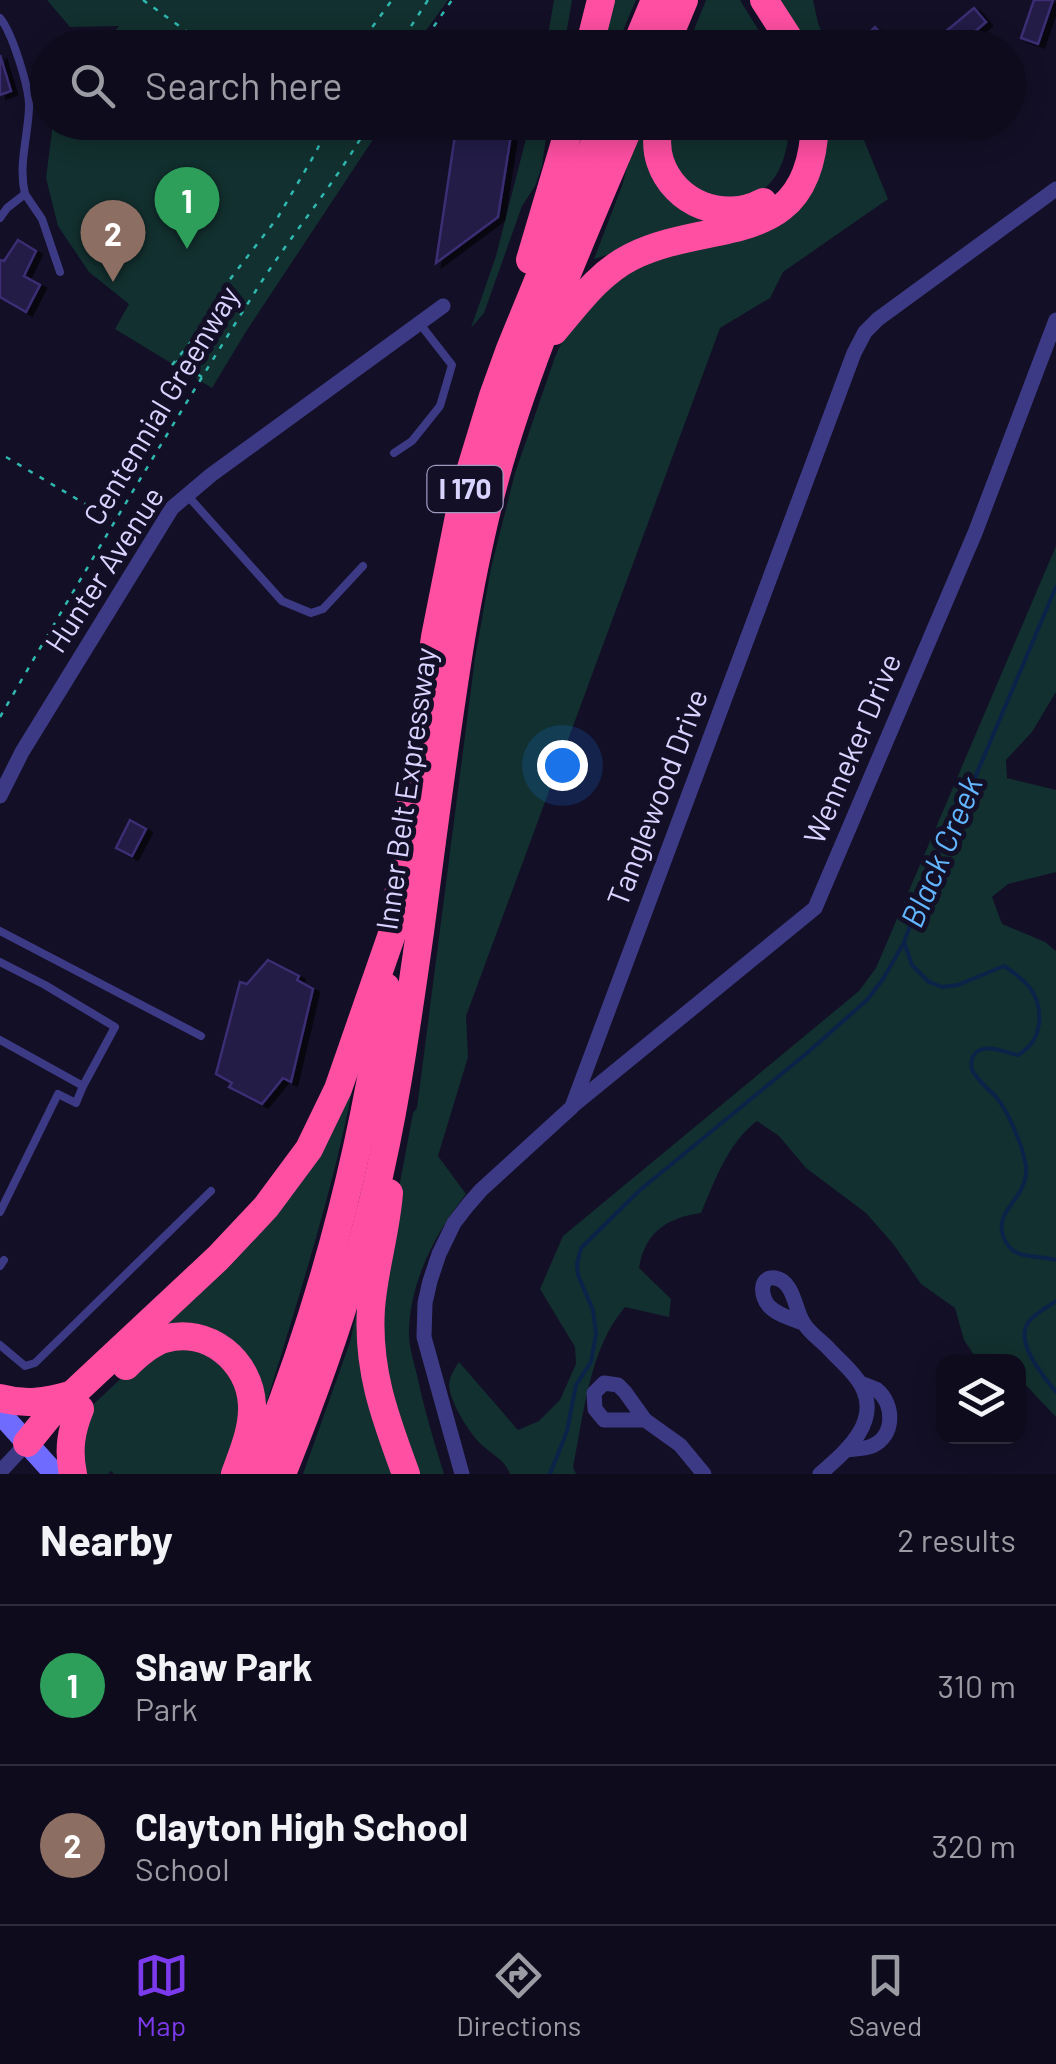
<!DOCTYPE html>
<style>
:root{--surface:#0e0b1c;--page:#171425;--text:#f1f3f6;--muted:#9b9ba3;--line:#2e2b3b;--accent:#7c3aed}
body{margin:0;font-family:Barlow,sans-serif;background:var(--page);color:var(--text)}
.controls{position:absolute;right:30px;bottom:30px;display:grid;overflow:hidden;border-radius:20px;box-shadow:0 5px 25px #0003}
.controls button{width:90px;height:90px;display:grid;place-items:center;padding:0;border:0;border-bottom:2px solid var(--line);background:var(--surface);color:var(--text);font:50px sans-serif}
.you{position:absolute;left:562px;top:765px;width:35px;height:35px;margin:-25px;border:8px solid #fff;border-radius:50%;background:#1a73e8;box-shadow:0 0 0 15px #1a73e833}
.badge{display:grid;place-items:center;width:65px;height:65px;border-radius:50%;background:var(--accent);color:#fff;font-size:32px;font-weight:700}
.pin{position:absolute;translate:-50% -82px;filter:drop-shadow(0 2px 5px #0008)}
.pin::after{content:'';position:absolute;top:52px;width:35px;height:30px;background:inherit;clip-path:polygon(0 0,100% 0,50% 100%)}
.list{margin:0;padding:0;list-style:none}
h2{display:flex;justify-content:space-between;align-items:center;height:130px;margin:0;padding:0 40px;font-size:42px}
h2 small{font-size:32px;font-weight:400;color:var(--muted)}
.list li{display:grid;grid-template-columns:65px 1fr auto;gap:30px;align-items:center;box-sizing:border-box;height:160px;padding:0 40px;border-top:2px solid var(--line)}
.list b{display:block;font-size:38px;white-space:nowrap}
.list p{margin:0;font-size:32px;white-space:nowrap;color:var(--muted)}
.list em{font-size:32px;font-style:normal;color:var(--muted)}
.icon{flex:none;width:55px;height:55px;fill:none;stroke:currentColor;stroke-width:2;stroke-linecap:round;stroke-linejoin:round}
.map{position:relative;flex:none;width:1056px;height:1474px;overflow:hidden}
.search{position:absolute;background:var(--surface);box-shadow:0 5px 25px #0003;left:30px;right:30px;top:30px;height:110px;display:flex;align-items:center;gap:25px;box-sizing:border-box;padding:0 35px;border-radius:55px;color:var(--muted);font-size:38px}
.sheet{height:450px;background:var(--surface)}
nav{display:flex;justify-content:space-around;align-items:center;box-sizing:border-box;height:140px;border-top:2px solid var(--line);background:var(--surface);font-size:28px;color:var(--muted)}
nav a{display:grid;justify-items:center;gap:5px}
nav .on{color:var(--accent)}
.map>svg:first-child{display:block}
</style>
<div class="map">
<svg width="1056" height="1474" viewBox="0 0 1056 1474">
<defs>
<filter id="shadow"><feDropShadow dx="6" dy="3.5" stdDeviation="0" flood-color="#0009"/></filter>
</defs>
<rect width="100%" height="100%" fill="#130f26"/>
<g fill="#12302f">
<polygon points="47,0 448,0 414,47 102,48 119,26 70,27"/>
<polygon points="554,0 572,0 564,47 546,47"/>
<polygon points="606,0 636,0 616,47 595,48"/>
<polygon points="706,0 740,0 769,47 687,47"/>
<polygon points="776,0 813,0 818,23 828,47 805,47"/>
<polygon points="53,123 384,122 384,123 247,330 212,388 115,329 129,304 89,272 58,226 46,178"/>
<polygon points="530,123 548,123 542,166 535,186 522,206 484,313 471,328 496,256"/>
<polygon points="643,123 650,123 650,160 729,218 594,259 622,186 634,142"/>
<path d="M663 123H790C787 158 778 193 738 200 733 201 728 204 723 203 712 202 690 187 680 182Z"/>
<path d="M825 123H857L888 199 783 272 770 298 720 328 466 1016 468 1057 438 1156 466 1194C435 1233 408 1285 409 1337 410 1350 414 1363 417 1375 424 1409 434 1441 444 1474H416L388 1398 380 1289 413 1113 417 1108 475 658 491 568 515 473 555 357 571 322 629 267 769 226Z"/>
<path d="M1056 546V692L1032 732 1006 760 1007 778 1056 790V872L1008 884 992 897 1002 924 1045 942 1056 951V1417L1019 1378 1018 1362 978 1361 964 1340 955 1308 921 1284 894 1245 866 1213 806 1168 779 1136 757 1121C728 1143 715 1180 701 1213 667 1218 645 1232 639 1268L671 1299 669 1317 625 1307C589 1349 584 1414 573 1467L576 1474H510C506 1461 493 1455 483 1446 470 1435 449 1401 449 1384 450 1376 455 1368 459 1362L518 1430 539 1421 560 1400 576 1364 575 1347 540 1289 563 1236 859 991 876 968Z"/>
<path d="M344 1088 352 1091C330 1203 294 1311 261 1421L252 1372 151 1336Z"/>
<polygon points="363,1282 398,1474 303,1474 350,1342"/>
<polygon points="168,1345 215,1351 246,1400 229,1474 114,1474 111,1471 108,1474 82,1474 85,1412 141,1360"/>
</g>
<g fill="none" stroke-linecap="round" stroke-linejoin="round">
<g stroke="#0c2248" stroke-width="4">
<path d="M1056 587 971 787 933 866 904 942 912 965 929 982 942 987 958 985 1004 966C1026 980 1042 995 1039 1023 1037 1038 1031 1047 1018 1055 1006 1053 992 1045 980 1050 973 1053 970 1061 972 1069 976 1080 989 1089 997 1098 1008 1112 1021 1142 1025 1161 1034 1200 986 1209 1007 1244 1017 1260 1040 1255 1056 1260"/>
<path d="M1056 1301C1048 1307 1036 1313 1030 1320 1012 1340 1043 1376 1056 1392"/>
<polyline points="550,1474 567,1431 576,1385 591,1362 596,1334 593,1310 578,1275 577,1264 581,1248 640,1190 807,1053 867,1000 883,979 903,944"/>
</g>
</g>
<g fill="#241b47" stroke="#3b2d73" stroke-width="2.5" filter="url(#shadow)">
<polygon points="1034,0 1053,0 1038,44 1021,38"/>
<polygon points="974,8 986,22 972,34 984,48 938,48 933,42"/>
<polygon points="875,27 884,37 899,42 919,41 920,48 853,48"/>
<polygon points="0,55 11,91 0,95"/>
<polygon points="457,122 513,122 498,217 436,263"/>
<polygon points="18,240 36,251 24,276 40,285 26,312 0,297 0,260 4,261"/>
<polygon points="130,820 146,829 132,856 116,848"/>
<polygon points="268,960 299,976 297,980 313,989 291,1082 283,1078 262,1104 229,1087 232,1083 216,1074 240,982 247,984"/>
</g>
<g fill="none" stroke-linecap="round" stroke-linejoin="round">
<g stroke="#2fb8b0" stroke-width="2.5" stroke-dasharray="5 8" stroke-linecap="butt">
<polyline points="143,0 210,48"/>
<polyline points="357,48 392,0"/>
<polyline points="397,48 428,0"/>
<polyline points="419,48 452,0"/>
<polyline points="309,122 327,129"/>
<polyline points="176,361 202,377"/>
<polyline points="172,365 198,333 224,287 278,217 316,152 330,122"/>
<polyline points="6,457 114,521"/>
<path d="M0 717C83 574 167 432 255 292 291 234 337 182 370 122"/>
</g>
<g stroke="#3d3a85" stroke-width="8">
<path d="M0 18C12 32 30 89 29 108 28 137 18 165 25 194"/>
<polyline points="0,218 7,208 25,194 42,219 60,272"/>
<polyline points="394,453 412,441 440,406 452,365 420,324"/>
<polyline points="187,495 282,601 311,613 323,609 363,566"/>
<polyline points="0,931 201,1036"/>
<polyline points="0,962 45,985 115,1027 83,1086 0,1040"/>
<polyline points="0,1212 58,1094 76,1103 83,1086"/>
<polyline points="0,1266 4,1260"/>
<polyline points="0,1345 25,1366 35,1363 211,1191"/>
</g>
<g stroke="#3d3a85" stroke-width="15">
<polyline points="0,796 22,752 172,508 211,475 443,306"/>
<polyline points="575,1104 815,908 975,533 1056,320"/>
<path d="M803 1323C792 1319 777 1315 769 1306 761 1298 758 1276 775 1278 794 1281 795 1310 803 1322 809 1333 822 1341 830 1350 840 1361 854 1372 861 1385 882 1422 845 1452 820 1474"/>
<polyline points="645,1420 604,1420 595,1409 594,1393 604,1383 618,1385 625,1392 645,1420 680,1445 704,1474"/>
<path d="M847 1450C855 1449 864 1449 872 1446 895 1436 895 1404 876 1389 875 1389 861 1383 860 1383"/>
<polyline points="0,1472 27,1443"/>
<polyline points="462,1474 424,1337 425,1303 430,1281 439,1254 454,1223 468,1205 481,1190 572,1107 854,353 865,332 878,319 1056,189"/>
</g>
<polyline stroke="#6f6bff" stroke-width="22" points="0,1413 55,1474"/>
<g stroke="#ff4fa3" stroke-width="28">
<polyline points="764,0 795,48"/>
<polyline points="589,48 601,0"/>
<polyline points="635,48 655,0"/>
<polyline points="664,48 684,0"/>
<path d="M658 122C657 136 656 149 660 161 674 204 724 223 763 202"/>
<polyline points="530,260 571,122"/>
<path d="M554 331C577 304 599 273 631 257 714 216 811 252 815 122"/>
<path d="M389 1193C386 1232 374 1269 371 1308 367 1370 385 1417 406 1474"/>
<path d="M126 1366C137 1355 149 1344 164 1339 208 1326 250 1361 252 1405 253 1429 243 1452 235 1474"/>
<path d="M0 1398C25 1405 46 1402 70 1395"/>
<polyline points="27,1443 48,1417 218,1258 266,1207 309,1149 338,1089 393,931 435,637 464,491 493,396 510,349 603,122"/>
<path d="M73 1474C68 1450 71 1431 80 1409"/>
<path d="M254 1474C320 1316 362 1157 386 987"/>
<path d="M282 1474C318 1385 350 1294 373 1201 395 1113 407 1022 420 932 433 835 445 737 461 639 472 574 485 508 505 444 539 334 586 228 631 122"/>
</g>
</g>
<g text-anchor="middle" stroke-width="10" stroke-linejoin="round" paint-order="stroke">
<rect fill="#130f26" stroke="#9e99be" stroke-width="2.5" x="427.5" y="466" width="75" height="46" rx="8"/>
<g font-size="28" font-weight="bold" fill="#d9d4ff">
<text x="465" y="499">I 170</text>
</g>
<g font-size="30" fill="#d9d4ff" stroke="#130f26">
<text transform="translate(162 406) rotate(-59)" y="10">Centennial Greenway</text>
<text transform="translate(105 570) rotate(-57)" y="10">Hunter Avenue</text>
<text transform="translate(853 749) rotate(-67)" y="10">Wenneker Drive</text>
<text transform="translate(407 789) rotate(-82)" y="10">Inner Belt Expressway</text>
<text transform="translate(658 798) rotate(-69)" y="10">Tanglewood Drive</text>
</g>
<g font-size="32" font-style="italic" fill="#62b6ff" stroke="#130f26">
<text transform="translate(942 852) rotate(-67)" y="11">Black Creek</text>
</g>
</g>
</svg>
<div class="controls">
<button><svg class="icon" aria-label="layers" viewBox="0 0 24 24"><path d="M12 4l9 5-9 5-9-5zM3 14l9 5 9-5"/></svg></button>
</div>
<div class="you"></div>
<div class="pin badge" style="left:187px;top:249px;background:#2e9e5b">1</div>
<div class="pin badge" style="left:113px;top:282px;background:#8d6e63">2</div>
<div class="search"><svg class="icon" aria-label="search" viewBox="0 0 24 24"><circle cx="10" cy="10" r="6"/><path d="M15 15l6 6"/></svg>Search here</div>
</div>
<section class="sheet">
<h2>Nearby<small>2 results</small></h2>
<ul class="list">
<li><span class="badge" style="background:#2e9e5b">1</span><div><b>Shaw Park</b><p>Park</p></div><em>310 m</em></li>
<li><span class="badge" style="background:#8d6e63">2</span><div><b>Clayton High School</b><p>School</p></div><em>320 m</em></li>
</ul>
</section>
<nav>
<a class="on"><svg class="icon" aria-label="map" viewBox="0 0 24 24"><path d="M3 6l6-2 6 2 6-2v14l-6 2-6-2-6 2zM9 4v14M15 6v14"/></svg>Map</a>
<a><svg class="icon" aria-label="directions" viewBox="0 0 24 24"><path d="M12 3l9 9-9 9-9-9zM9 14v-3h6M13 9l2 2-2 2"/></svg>Directions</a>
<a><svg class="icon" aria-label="saved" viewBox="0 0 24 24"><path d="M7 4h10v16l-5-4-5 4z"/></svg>Saved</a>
</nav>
